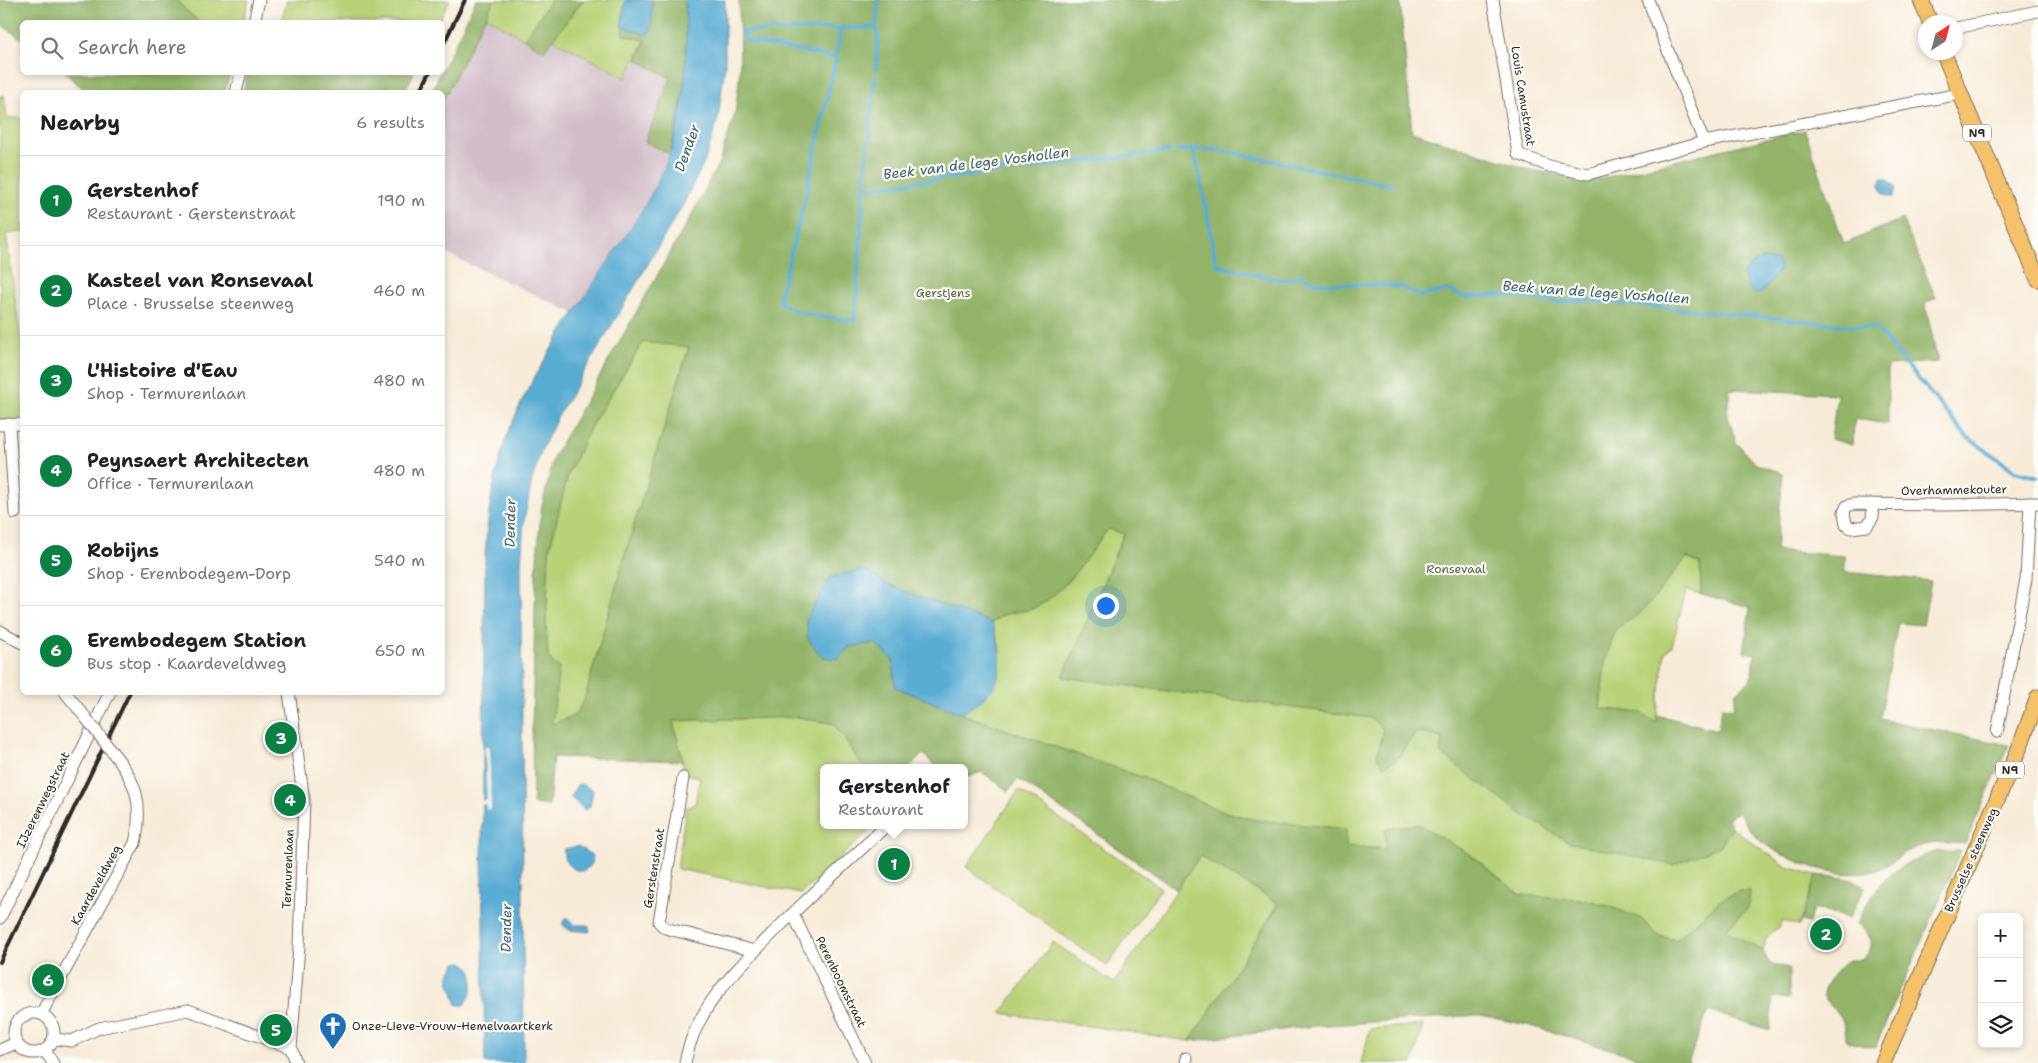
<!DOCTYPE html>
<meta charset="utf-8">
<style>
:root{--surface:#fff;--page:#f2f2f2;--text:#202124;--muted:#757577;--line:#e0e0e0;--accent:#0b8043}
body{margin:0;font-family:"Shantell Sans",sans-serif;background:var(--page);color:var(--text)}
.controls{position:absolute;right:15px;bottom:15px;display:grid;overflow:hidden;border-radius:8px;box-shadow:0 2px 8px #0003}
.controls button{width:45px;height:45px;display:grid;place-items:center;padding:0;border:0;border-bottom:1px solid var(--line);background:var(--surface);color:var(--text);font:25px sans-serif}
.compass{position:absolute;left:1918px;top:15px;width:45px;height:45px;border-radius:50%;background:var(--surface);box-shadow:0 2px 8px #0003;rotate:36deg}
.you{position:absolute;left:1105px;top:605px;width:18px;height:18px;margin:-12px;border:4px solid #fff;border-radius:50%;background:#1a73e8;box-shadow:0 0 0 8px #1a73e833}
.badge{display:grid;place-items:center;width:32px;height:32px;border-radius:50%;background:var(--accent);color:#fff;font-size:16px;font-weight:700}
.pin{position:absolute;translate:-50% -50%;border:2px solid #fff;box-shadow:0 1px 5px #0006}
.popup{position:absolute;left:820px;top:764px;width:148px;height:65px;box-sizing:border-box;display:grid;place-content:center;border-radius:8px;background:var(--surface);filter:drop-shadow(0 1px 4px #0005);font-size:16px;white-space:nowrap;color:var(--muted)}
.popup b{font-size:19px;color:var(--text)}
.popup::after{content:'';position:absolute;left:50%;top:100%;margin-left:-10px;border:10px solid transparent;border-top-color:var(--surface)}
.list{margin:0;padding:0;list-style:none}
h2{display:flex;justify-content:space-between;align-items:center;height:65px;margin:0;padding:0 20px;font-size:21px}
h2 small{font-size:16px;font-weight:400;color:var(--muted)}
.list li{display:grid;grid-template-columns:32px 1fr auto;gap:15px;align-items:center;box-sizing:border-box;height:90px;padding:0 20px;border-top:1px solid var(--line)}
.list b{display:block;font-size:19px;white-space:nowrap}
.list p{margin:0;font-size:16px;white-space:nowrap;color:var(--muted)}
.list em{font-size:16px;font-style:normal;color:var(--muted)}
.icon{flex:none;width:28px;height:28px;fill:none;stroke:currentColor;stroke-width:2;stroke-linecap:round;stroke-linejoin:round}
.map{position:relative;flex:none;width:2038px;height:1063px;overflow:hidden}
.search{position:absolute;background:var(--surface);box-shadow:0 2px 8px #0003;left:20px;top:20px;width:425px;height:55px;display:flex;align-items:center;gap:12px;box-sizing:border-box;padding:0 18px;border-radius:8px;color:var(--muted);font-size:19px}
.panel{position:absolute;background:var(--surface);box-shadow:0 2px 8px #0003;left:20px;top:90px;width:425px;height:605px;border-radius:8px}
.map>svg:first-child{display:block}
</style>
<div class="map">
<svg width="2038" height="1063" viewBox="0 0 2038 1063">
<rect width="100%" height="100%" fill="#fdfcf7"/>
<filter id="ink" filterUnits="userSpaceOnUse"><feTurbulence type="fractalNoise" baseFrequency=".02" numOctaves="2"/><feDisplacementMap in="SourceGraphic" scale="10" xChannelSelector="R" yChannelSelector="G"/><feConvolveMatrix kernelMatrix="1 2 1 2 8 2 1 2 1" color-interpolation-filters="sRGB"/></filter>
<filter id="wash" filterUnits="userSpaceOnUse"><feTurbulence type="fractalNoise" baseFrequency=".0096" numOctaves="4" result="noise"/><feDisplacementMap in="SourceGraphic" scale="20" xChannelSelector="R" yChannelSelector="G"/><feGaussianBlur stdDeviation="1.12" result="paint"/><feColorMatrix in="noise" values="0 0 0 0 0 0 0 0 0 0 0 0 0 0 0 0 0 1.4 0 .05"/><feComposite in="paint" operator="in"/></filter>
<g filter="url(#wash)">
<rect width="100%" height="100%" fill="#f7ebd8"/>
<polygon fill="#d1bdc9" points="486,16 544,51 553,39 626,78 637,60 671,78 645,142 670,154 654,191 574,313 443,252 442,106"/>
<g fill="#b8d177" stroke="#727e51">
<polygon points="175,0 249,0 243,22 199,22"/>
<polygon points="287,0 450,0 438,22 281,22"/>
<polygon points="494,0 551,0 524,39 486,16"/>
<polygon points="583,0 627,0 646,39 626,78 553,39"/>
<polygon points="4,95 7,118 22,118 22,232 6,234 22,349 22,419 0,420 0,96"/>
<polygon points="643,342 689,346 624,558 584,701 575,715 552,725 546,625 549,551 568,474 591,426"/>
<path d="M1108 528 1124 533 1063 677 1371 718 1383 729 1377 757 1397 759 1416 732 1443 738 1720 846 1732 828 1787 867 1816 875 1799 926 1782 921 1779 928C1767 932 1766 939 1763 951L1725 930 1748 908 1750 891 1721 900 1676 940 1659 936 1639 917 1589 900 1521 895 1472 856 1418 824 1386 849 1345 846 1346 829 1256 820 1221 811 1147 779 962 714 990 691 1001 651 992 623C1007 608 1021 615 1038 606 1069 588 1087 556 1108 528Z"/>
<polygon points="1686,557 1700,564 1701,594 1686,590 1672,646 1665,652 1656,723 1600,709 1605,662 1616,629 1639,614 1649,604"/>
<polygon points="797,717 834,724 864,768 824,768 824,825 875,825 801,894 677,869 686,808 695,804 700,777 685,774 684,772 673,721"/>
<polygon points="1019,790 1161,888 1107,966 966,867"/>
<polygon points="1200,856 1279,903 1190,1041 1001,1013 1053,942 1114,983"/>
<polygon points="1423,1025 1413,1063 1361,1063 1370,1029"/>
</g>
<g fill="#92b368" stroke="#5e6f4a" fill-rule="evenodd">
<polygon points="0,0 175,0 199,22 22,22 22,39 0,24"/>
<polygon points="476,0 494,0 443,101 442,92 431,92"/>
<polygon points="551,0 583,0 544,51 524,39"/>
<polygon points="627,0 685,0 688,57 683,96 670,154 645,142 671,78 637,60 646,40 623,35"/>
<path d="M739 0H1400L1412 132 1527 169 1590 181 1805 130 1844 244 1902 219 1936 298 1925 303 1938 362 1888 365V424L1855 419 1852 445 1831 439 1837 394 1730 389 1727 413 1736 442 1756 464 1783 473 1776 551 1845 556V572L1931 581 1923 625 1898 623 1880 719 2009 745 1965 844C1941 842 1925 841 1903 854 1896 859 1888 865 1880 869 1845 884 1783 861 1756 837 1749 830 1744 821 1739 812L1727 818 1732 828 1720 846 1673 865 1570 843 1517 811 1440 753 1442 738 1416 732 1397 759 1384 766 1377 757 1383 729 1371 718 1063 677 1124 534 1108 529C1087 556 1069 588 1038 606 1021 615 1007 608 992 623L888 585 864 569 838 659 849 647 875 643 893 660 895 687 962 714 1147 779 1221 811 1256 820 1346 829V846L1386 849 1385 829 1418 824 1472 856 1521 895 1589 900 1639 917 1659 936 1676 940 1721 900 1738 891H1750L1748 908 1725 930 1763 951 1769 963 1789 968V999L1773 997 1770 1030 1708 1011 1688 1063H1657L1531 1026 1480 1015 1315 1026 1190 1041 1279 904 1200 856 1176 889 1018 779 1008 791 982 772 964 778V768H938L923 754 909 768H864L834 724 797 717 673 721 683 761 553 757 549 806 533 804 532 729 536 572 541 510 554 456 690 218 719 163 735 114 740 73ZM643 342 689 347 624 558 584 701 575 715 552 724 559 668 548 657 546 625 549 551 568 474 591 426ZM1687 557 1700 564 1701 594 1750 607 1744 652 1756 654 1750 681 1736 693 1733 709 1722 707 1718 730 1657 715 1656 723 1642 713 1600 708 1605 661 1616 629 1639 614 1649 604Z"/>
<polygon points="65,73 230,73 225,92 87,92"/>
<polygon points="248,73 248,72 414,73 404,92 243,92"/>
<path d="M1939 851H1961L1875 1048 1848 1042 1846 1039C1846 995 1794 1009 1848 960H1861C1877 949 1873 933 1857 924 1875 884 1896 862 1939 851Z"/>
<path d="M1816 875C1831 877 1855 876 1865 888L1849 918 1813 908 1809 923 1801 921Z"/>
</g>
<g fill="#58abd3" stroke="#426b7f">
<polygon points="625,0 652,0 652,24 649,34 646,35 621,26"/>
<path d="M685 0H725V65L718 119 705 161 684 203 558 416 542 449 532 480 524 521 521 565 524 1063H485L482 859 485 557C487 520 492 481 504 445 523 386 568 323 602 271 627 233 655 196 670 153 687 102 687 53 685 0Z"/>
<path d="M1882 178 1888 179 1896 188 1893 197C1884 198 1876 186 1882 178Z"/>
<polygon points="1763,259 1778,261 1781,269 1762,292 1755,294 1748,288 1743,274 1754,262"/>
<path d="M864 569 888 585 992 623C1000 646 1007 670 990 692 983 700 971 707 962 714L895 687 893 660 875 643 849 647 838 659 822 657 808 639 806 619 830 578Z"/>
<polygon points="581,784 593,790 590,807 585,810 570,797 577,785"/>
<path d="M578 846 593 856 592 864 584 871C571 871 562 862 564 849Z"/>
<polygon points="566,917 575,925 588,925 590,930 589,932 569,930 562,924"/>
<path d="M462 962C479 968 474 995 464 1005H457L448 977 456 963Z"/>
</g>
<polygon fill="#f7ebd8" points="485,746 489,746 491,809 486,809 486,804 481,804 481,801 487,800"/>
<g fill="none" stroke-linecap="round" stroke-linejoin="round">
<g stroke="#58abd3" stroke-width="4">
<polyline points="876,27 878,0"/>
<polyline points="741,32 876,27 878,38 876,69"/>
<polyline points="744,32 745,39 751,42 836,58 841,27"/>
<path d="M836 58 806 194 779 300C791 316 836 318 855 321L864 185"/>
<polyline points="875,77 864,185 874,187 1169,151"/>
<polyline points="1192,148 1199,171 1216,263 1220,266 1280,280 1302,276 1318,283 1398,286 1421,296 1448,290 1465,297 1502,295 1561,302 1586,300 1876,328 1967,437 2015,471 2038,477"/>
<polyline points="1177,150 1214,149 1391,185"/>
</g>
</g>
</g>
<g filter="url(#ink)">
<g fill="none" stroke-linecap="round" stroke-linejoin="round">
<g stroke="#726e68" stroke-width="13">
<g id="minor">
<polyline points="1493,0 1518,154 1549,166 1588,174 1704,142 1960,94"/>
<polyline points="1648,0 1704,142"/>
<polyline points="254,22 259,0"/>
<polyline points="1956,28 2038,11"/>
<polyline points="236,92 241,72"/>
<polyline points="9,424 15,513"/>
<polyline points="0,425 22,424"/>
<polyline points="1871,504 1873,517 1867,526 1851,528 1846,525 1844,512 1847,506 1853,504 1945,505 2038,503"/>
<polyline points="0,631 22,643"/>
<polyline points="65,692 86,718"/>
<polyline points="289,692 304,801 299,946 291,1048 296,1063"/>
<polyline points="1997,732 2026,579 2030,503"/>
<polyline points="683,778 659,922 665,928 755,951"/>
<polyline points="793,914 865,1063"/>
<polyline points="0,918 110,692"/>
<circle cx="34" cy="1033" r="20"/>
<path d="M41 1014 135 843C143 805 138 783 113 753"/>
<polyline points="54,1039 72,1041 99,1028 188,1010 291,1048"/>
<polyline points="0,1050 16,1043"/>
<polyline points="45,1051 53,1063"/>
<path d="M685 1063C695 1006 740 966 779 927 814 892 851 859 887 825"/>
<polyline points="1185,1063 1186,1058"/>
</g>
</g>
<g stroke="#726e68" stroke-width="17">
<g id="major">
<polyline points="1921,0 1930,22"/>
<polyline points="1943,52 2038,279"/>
<polyline points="1883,1063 2019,749 2038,697"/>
</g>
</g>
<use href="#minor" stroke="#fff" stroke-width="11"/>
<use href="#major" stroke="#f5c16b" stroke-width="15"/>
<g stroke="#2b2b2b" stroke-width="4">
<polyline points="442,47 465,0"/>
<polyline points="420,92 430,72"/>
<polyline points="0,962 130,692"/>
</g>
<g stroke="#726e68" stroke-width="13" stroke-linecap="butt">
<polyline id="minor-bridge" points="86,718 113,753"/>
</g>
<use href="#minor-bridge" stroke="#fff" stroke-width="11"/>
</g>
</g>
<defs>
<g id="church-pin" transform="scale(1.4375)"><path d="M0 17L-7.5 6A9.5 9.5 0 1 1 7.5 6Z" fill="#1f6fb2" stroke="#fdfcf7"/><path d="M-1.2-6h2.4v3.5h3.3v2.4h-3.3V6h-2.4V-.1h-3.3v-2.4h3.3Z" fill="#fff"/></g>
</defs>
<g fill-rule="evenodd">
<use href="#church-pin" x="333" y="1026"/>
</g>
<g text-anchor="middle" stroke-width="4.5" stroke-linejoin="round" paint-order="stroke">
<g fill="#fdfcf7" stroke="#6a6a68" stroke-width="1">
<rect x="1963" y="124.5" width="28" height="17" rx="4"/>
<rect x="1996" y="761.5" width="28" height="17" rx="4"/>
</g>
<g font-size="11" font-weight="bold" fill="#2b2b2b">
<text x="1977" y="137">N9</text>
<text x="2010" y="774">N9</text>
</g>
<g font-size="12" fill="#2b2b2b" stroke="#fdfcf7">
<text transform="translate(1523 96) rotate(81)" y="4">Louis Camustraat</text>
<text transform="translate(1954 490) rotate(-1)" y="4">Overhammekouter</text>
<text transform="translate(43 800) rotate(-64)" y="4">IJzerenwegstraat</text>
<text transform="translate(1971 860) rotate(-66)" y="4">Brusselse steenweg</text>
<text transform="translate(654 868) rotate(-81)" y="4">Gerstenstraat</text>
<text transform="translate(288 869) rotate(-88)" y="4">Termurenlaan</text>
<text transform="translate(96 885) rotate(-61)" y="4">Kaardeveldweg</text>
<text transform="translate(841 982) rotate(64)" y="4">Perenboomstraat</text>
</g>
<g font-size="12" fill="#555d42" stroke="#fdfcf7">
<text x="943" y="297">Gerstjens</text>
<text x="1456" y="573">Ronsevaal</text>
</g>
<g font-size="12" fill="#2b2b2b" stroke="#fdfcf7" text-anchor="start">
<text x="352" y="1030">Onze-Lieve-Vrouw-Hemelvaartkerk</text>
</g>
<g font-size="14" font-style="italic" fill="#3d5e6e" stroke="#fdfcf7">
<text transform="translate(687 148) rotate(-70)" y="5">Dender</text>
<text transform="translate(976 163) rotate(-7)" y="5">Beek van de lege Voshollen</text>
<text transform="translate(1596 292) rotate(4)" y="5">Beek van de lege Voshollen</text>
<text transform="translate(510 523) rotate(-89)" y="5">Dender</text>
<text transform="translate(506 928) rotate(-89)" y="5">Dender</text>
</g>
</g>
</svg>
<div class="controls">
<button>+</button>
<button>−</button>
<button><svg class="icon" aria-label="layers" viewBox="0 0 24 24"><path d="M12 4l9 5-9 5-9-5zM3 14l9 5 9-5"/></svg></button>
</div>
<svg class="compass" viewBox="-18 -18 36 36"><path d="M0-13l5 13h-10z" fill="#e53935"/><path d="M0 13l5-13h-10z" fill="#757577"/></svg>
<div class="you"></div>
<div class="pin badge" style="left:894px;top:864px">1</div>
<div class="popup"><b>Gerstenhof</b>Restaurant</div>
<div class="pin badge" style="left:1826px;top:934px">2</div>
<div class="pin badge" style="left:281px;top:738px">3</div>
<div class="pin badge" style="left:290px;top:800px">4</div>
<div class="pin badge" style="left:276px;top:1030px">5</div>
<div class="pin badge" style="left:48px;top:980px">6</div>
<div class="search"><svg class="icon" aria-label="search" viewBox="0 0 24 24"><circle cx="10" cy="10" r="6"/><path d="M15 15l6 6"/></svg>Search here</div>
<section class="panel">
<h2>Nearby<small>6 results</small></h2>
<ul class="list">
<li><span class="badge">1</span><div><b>Gerstenhof</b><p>Restaurant · Gerstenstraat</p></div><em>190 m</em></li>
<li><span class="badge">2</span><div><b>Kasteel van Ronsevaal</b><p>Place · Brusselse steenweg</p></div><em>460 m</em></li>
<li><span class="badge">3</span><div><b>L'Histoire d'Eau</b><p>Shop · Termurenlaan</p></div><em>480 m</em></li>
<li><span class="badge">4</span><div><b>Peynsaert Architecten</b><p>Office · Termurenlaan</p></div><em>480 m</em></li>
<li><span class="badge">5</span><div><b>Robijns</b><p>Shop · Erembodegem-Dorp</p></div><em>540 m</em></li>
<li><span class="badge">6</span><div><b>Erembodegem Station</b><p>Bus stop · Kaardeveldweg</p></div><em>650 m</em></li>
</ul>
</section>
</div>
